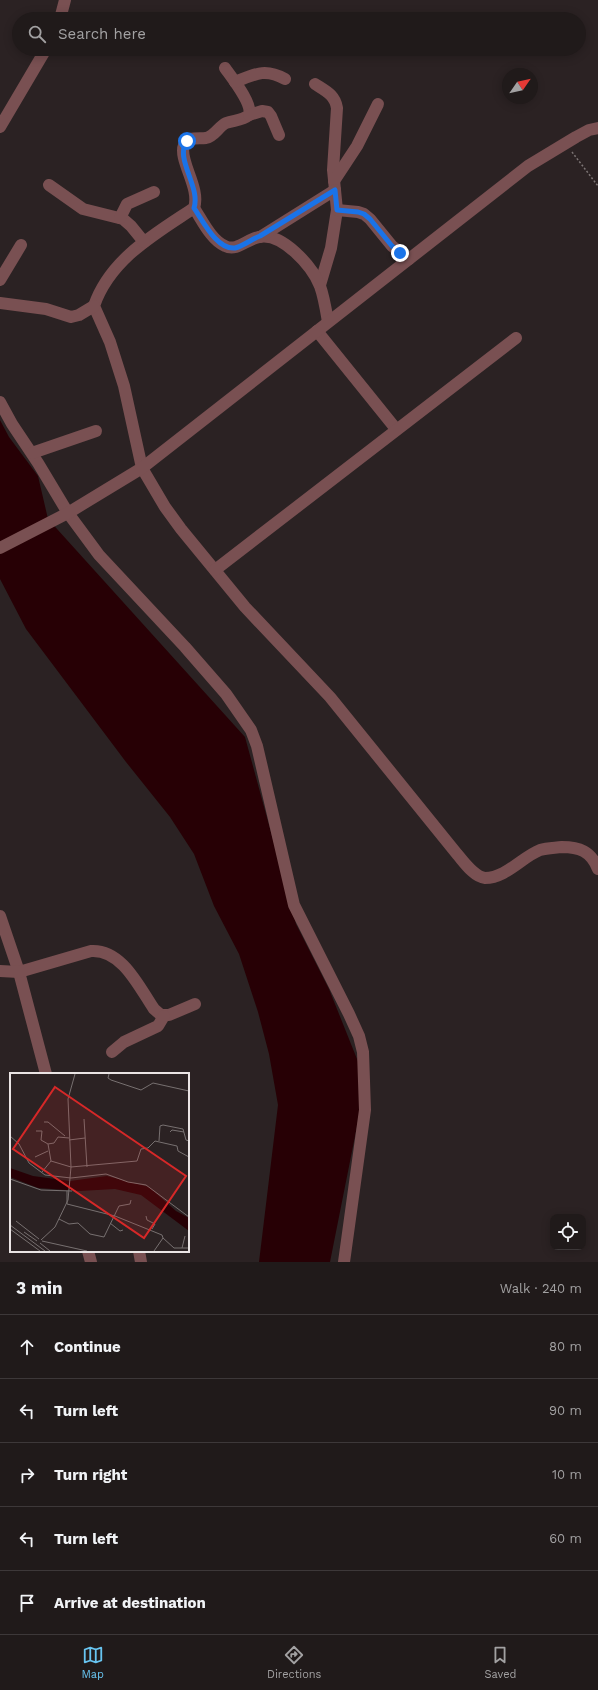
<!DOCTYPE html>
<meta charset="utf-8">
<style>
:root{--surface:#201a1a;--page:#2d2727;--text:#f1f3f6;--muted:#a2a1a2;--line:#3d3839;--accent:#68c4f0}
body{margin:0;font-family:"Work Sans",sans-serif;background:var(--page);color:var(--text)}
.controls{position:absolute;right:12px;bottom:12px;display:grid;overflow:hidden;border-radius:8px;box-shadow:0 2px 10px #0003}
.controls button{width:36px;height:36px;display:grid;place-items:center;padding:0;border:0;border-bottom:1px solid var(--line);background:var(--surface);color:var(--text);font:20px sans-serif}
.compass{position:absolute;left:502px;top:68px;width:36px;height:36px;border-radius:50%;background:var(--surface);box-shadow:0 2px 10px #0003;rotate:56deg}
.stop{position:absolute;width:12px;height:12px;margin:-9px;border:3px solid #1a73e8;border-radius:50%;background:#fff}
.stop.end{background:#1a73e8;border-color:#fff;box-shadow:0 1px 4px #0008}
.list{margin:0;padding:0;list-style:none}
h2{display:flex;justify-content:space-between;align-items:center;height:52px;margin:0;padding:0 16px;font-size:17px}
h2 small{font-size:13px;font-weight:400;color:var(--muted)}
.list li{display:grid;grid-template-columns:26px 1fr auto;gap:12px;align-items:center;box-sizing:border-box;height:64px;padding:0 16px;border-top:1px solid var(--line)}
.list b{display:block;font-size:15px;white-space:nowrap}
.list em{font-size:13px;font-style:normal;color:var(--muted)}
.icon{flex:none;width:22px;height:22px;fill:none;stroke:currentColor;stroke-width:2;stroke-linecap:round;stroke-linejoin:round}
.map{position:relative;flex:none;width:598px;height:1262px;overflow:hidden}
.search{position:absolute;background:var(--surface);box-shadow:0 2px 10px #0003;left:12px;right:12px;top:12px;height:44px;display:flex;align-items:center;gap:10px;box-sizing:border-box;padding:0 14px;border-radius:22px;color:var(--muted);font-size:15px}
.sheet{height:372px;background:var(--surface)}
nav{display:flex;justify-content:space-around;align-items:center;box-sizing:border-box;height:56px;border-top:1px solid var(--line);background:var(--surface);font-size:11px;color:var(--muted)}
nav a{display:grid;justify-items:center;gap:2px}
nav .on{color:var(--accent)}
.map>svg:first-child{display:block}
</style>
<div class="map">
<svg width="598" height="1262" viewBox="0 0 598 1262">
<rect width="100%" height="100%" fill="#2b2223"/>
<polygon fill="#270005" points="0,420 9,437 38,476 48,519 245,737 296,924 329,989 359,1064 361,1106 330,1262 259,1262 278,1105 269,1054 258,1012 239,954 214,906 194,854 170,817 126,762 26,629 0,579"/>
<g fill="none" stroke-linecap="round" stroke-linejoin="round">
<polyline stroke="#7d7575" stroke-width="1.5" stroke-dasharray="2 2" stroke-linecap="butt" points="572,152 598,186"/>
<g stroke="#795052" stroke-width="12">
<polyline points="60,19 65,0"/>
<path d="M225 68C232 78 253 104 249 115 242 121 234 120 226 123 218 127 215 136 206 138 198 139 188 136 184 145 178 160 201 188 194 208 155 234 110 259 94 306L110 342 124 386 142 468 165 507 181 529 245 607 330 697 457 854C464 862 474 877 485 878 506 878 522 857 540 850 547 848 554 848 562 847 579 847 591 851 598 869"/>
<path d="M235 82C255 74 265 68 285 79"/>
<path d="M315 84C326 91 335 95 337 108L333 170 337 210 331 248 320 285"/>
<polyline points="249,115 262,111 268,112 271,116 279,135"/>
<polyline points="0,127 46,49"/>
<polyline points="334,181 357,146 378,104"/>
<polyline points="49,185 83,209 123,219 131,226 144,242"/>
<path d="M194 208C202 220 211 240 225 246 237 252 247 239 259 237 282 232 312 266 320 286 324 297 326 310 328 322"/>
<polyline points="337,210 358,212 364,214 370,219 392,246 409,259"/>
<polyline points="120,218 127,204 154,192"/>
<polyline points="260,237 335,190"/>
<polyline points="0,280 21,245"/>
<polyline points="0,303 46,309 71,317 79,315 94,306"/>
<polyline points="317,331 396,429"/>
<polyline points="0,402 12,424 38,463 68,513 99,555 185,647 226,694 251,730 257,746 294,905 349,1014 359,1036 363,1052 365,1110 344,1262"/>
<polyline points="32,453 96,431"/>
<polyline points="0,548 68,513 142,468 528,166 576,137 589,130 598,128"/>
<polyline points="215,570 516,338"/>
<polyline points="0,916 19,972 46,1074"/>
<path d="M0 971 19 972 91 951C122 949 139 987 154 1009L161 1015H169L195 1004"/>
<polyline points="112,1052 124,1042 158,1026 164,1016"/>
<polyline points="88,1251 91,1262"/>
<polyline points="139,1251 141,1262"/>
</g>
</g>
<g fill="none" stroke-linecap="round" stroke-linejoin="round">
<path stroke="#1a73e8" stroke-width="5" d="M187 141C174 158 201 187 194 208 203 221 217 250 235 248 243 246 252 239 260 236L335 190 337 210 358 212 364 214 370 219 392 246 400 253"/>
</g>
<g transform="translate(10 1073)">
<rect width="179" height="179" fill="#2b2223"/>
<path d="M0 95 23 103 60 108 97 103 139 114 166 138 179 145V158L131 122 105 116 70 118 28 115 0 104Z" fill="#270005"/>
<path fill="none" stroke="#777070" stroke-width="1" d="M99 1 98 5 101 7 131 17 143 10 179 18M74 46 77 94M34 49H38L55 63M26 58H32L31 67 38 71 44 70 48 64 59 65M160 59 162 57 174 59M0 63 9 71 19 90 35 102 61 105 96 101 118 109 136 112 179 144M59 67 75 65M149 68 150 53 153 52 173 56 176 67 179 68M38 71 41 88 61 94 127 88 131 76 138 75 145 68 167 73 168 78 179 84M25 84 38 78M32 99 41 88M0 106 31 117 62 118M57 118V131L105 143 152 162 153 165 144 178M136 143 137 147 145 151 142 156M49 146 59 151 68 150 80 161 94 164 109 133 120 131 121 127M6 148 29 166M100 150 110 158 113 157M0 152 35 178M0 156 30 178M14 159 27 168M153 165 164 175H179M31 167 45 154 58 127 61 94 58 26 65 1M32 168 77 178M30 170 40 178M172 175 175 163"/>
<path fill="#d62828" fill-opacity="0.15" stroke="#d62828" stroke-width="2" d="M45 14 176 103 134 165 3 76Z"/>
<rect width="179" height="179" fill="none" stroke="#eae4e4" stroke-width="2"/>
</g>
</svg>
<div class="controls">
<button><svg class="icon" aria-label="locate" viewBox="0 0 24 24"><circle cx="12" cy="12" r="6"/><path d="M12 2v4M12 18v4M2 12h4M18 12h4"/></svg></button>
</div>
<svg class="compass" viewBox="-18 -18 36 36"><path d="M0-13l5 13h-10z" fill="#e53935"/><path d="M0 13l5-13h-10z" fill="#a2a1a2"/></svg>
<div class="stop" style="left:187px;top:141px"></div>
<div class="stop end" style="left:400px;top:253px"></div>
<div class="search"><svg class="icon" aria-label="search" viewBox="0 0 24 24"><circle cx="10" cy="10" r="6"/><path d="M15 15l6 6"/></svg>Search here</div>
</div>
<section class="sheet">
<h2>3 min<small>Walk · 240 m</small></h2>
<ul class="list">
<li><svg class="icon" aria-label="ahead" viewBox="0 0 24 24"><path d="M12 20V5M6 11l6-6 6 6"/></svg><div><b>Continue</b></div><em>80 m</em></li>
<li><svg class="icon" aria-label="left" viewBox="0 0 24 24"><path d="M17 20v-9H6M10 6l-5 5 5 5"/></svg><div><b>Turn left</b></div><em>90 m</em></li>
<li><svg class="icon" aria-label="right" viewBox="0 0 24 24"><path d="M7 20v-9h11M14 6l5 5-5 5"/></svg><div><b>Turn right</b></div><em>10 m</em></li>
<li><svg class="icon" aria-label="left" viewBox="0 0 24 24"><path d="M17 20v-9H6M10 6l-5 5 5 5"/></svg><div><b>Turn left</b></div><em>60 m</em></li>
<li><svg class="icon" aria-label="arrive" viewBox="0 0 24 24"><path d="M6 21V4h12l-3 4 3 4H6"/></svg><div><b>Arrive at destination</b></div></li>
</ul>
</section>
<nav>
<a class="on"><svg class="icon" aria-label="map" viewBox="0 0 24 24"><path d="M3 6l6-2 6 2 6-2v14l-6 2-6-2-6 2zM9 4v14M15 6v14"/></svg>Map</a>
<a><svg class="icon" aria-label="directions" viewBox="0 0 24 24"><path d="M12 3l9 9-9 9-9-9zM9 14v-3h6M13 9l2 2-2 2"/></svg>Directions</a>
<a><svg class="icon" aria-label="saved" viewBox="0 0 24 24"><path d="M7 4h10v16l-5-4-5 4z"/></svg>Saved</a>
</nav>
